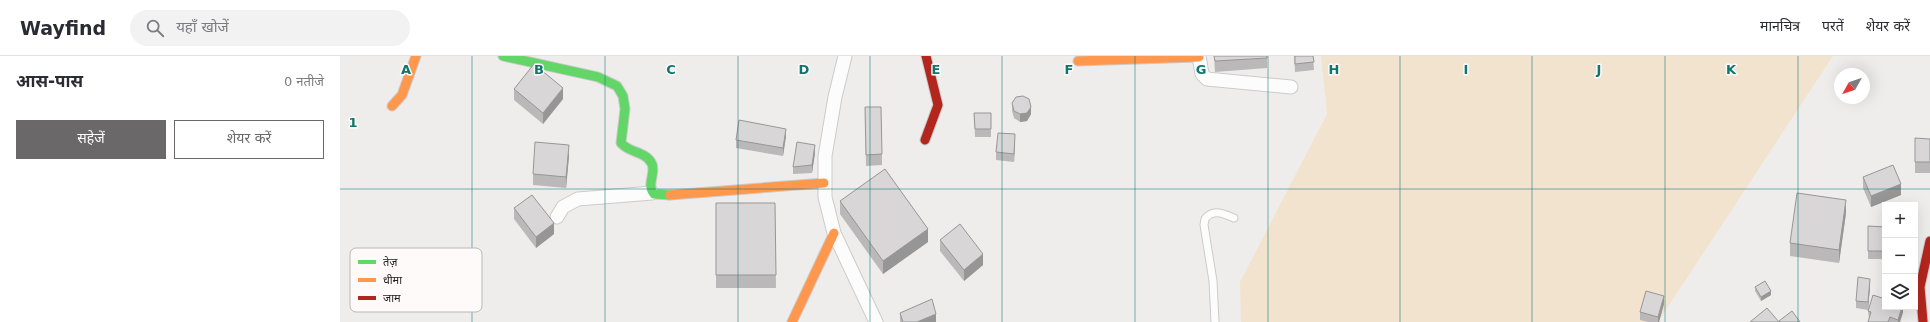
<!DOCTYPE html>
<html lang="hi">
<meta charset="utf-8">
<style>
:root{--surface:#fff;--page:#f2f2f3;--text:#2b2b33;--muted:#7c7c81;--line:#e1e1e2;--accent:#6a6868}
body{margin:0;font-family:"DejaVu Sans","Noto Sans Devanagari",sans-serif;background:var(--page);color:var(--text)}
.controls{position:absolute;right:12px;bottom:12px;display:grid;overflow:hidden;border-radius:0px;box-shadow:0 4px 16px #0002}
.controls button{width:36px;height:36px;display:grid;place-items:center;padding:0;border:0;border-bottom:1px solid var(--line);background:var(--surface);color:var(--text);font:20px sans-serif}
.compass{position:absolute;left:1494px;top:12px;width:36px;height:36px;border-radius:50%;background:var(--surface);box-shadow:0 4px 16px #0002;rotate:230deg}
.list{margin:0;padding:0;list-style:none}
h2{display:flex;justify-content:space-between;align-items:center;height:52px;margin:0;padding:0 16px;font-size:17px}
h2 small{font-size:13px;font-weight:400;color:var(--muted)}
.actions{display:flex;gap:8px;padding:12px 16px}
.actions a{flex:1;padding:9px 0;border:1px solid var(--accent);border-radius:0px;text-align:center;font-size:14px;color:var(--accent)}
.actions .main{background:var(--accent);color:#fff}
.icon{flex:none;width:22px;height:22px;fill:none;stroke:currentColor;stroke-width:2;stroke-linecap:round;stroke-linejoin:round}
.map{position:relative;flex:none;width:1590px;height:266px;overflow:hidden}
header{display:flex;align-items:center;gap:24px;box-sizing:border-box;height:56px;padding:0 20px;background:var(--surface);border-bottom:1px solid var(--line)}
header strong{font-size:19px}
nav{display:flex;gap:22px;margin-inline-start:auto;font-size:14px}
.search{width:280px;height:36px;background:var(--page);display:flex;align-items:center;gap:10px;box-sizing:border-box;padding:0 14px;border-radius:22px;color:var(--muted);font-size:15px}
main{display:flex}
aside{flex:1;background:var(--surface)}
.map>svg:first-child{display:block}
</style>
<header>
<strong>Wayfind</strong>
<div class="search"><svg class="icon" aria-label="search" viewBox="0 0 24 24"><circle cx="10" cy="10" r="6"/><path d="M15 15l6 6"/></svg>यहाँ खोजें</div>
<nav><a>मानचित्र</a><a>परतें</a><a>शेयर करें</a></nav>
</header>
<main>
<aside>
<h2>आस-पास<small>0 नतीजे</small></h2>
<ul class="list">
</ul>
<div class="actions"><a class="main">सहेजें</a><a>शेयर करें</a></div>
</aside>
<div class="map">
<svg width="1590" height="266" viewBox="0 0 1590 266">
<rect width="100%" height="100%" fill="#efedec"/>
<polygon fill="#f2e3cf" points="981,0 1493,0 1318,266 901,266 900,226 987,58"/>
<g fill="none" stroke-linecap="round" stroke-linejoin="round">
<g stroke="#cdcbca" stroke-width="9">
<path id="lane" d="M875 266 873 225 864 169 865 163C873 152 884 158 894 162"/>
</g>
<g stroke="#cdcbca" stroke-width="15">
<g id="street">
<polyline points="505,0 495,41 485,100 485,141 494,177 536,266"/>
<polyline points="859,0 862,18 867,23 951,31"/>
<polyline points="217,161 223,151 238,143 312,137"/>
</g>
</g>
<g stroke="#cdcbca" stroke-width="11">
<path id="fast" d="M163 0 258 21 277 30 283 40 285 53 281 87C289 97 306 95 312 108 316 118 306 128 314 138L330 139"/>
</g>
<g stroke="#cdcbca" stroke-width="11">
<g id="slow">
<polyline points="738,5 859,1"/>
<polyline points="52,50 62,39 76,0"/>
<polyline points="330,139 484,127"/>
<polyline points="452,266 494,177"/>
</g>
</g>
<g stroke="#cdcbca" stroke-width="11">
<g id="jam">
<polyline points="585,84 598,49 586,0"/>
<polyline points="1583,266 1580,231 1590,185"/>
</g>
</g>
<use href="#lane" stroke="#fdfcfc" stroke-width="7"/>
<use href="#street" stroke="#fdfcfc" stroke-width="13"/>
<use href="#fast" stroke="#63d668" stroke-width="9"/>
<use href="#slow" stroke="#ff974d" stroke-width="9"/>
<use href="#jam" stroke="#b3261e" stroke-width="9"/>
</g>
<g fill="#bab8b8">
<polygon points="874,0 927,0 927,12 875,16"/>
<polygon points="954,0 973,0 974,14 955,16"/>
<polygon points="174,33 223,43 203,68 174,44"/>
<polygon points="672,47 691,58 687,65 680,66 674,62 672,55"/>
<polygon points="525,51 542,98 542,109 526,110"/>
<polygon points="634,57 651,57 651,81 635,81"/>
<polygon points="446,80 443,100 396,92 396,84"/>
<polygon points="1590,83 1590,117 1575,117 1575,106"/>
<polygon points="675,86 674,106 656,104 656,96"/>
<polygon points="475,97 472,117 453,118 453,111"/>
<polygon points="229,100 226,132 193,129 193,118"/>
<polygon points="1523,121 1561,139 1531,151 1523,132"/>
<polygon points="500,145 588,186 543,218 500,158"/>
<polygon points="376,147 435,147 436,232 376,232"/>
<polygon points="174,152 214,178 196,192 174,163"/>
<polygon points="1575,155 1577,155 1576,181 1575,181"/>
<polygon points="1506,157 1499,207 1450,200 1450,187"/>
<polygon points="1528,170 1545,171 1545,203 1528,203"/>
<polygon points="600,184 643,209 624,225 600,195"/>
<polygon points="1415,231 1431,239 1421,245 1415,235"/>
<polygon points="1530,231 1528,254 1516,252 1516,245"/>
<polygon points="1324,248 1319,266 1308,266 1300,264 1300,256"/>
<polygon points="1563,251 1563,256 1560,266 1528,266 1529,263 1528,255"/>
<polygon points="560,257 596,266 560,266"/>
</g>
<g fill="#979696">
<polygon points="223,32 223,43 203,68 203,57"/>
<polygon points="691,51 691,58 687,65 680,66 680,58"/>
<polygon points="446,73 446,80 443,100 443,92"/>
<polygon points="675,78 675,86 674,106 674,98"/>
<polygon points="229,89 229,100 226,132 226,121"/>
<polygon points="475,89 475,97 472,117 472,109"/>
<polygon points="1561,128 1561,139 1531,151 1531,140"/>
<polygon points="1506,144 1506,157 1499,207 1499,194"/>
<polygon points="214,167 214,178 196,192 196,181"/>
<polygon points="588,173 588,186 543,218 543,205"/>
<polygon points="643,198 643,209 624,225 624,214"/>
<polygon points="1530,223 1530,231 1528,254 1528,246"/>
<polygon points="1431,235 1431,239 1421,245 1421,241"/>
<polygon points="1324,240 1324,248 1319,266 1318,266 1318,261"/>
<polygon points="1562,251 1563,251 1563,256 1560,266 1558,266 1558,264"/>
<polygon points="596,258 596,266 577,266"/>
</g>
<g fill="#d8d6d6" stroke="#979696">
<polygon points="874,0 927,0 927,2 875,5"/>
<polygon points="955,0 973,0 974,6 955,8"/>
<polygon points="194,8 223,32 203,57 174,33"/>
<polygon points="683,40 689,43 691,51 687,57 680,58 674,55 672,47 676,41"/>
<polygon points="525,51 541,51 542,98 526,99"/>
<polygon points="634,57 651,57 651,73 635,73"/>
<polygon points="399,64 446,73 443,92 396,84"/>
<polygon points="658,77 675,78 674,98 656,96"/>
<polygon points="1575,82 1590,83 1590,106 1575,106"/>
<polygon points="195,86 229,89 226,121 193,118"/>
<polygon points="457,86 475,89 472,109 453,111"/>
<polygon points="1553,109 1561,128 1531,140 1523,121"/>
<polygon points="545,113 588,173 543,205 500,145"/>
<polygon points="1457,137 1506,144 1499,194 1450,187"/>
<polygon points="192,139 214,167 196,181 174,152"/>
<polygon points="376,147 435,147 436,219 376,219"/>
<polygon points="1575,155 1577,155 1576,173 1575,173"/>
<polygon points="620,168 643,198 624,214 600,184"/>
<polygon points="1528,170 1545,171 1545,195 1528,195"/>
<polygon points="1518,221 1530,223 1528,246 1516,245"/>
<polygon points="1425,225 1431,235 1421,241 1415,231"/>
<polygon points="1306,235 1324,240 1318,261 1300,256"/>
<polygon points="1533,239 1545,243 1545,251 1562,251 1558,264 1550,261 1548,266 1528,266 1531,256 1528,255"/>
<polygon points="592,243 596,258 577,266 563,266 560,257"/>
<polygon points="1427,252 1439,266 1410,266"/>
<polygon points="1452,255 1460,266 1440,266 1439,265"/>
</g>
<path fill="none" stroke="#0f766e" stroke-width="1" stroke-opacity="0.55" d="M132 0V266M265 0V266M398 0V266M530 0V266M662 0V266M795 0V266M928 0V266M1060 0V266M1192 0V266M1325 0V266M1458 0V266M0 133H1590"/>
<rect x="10" y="192" width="132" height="64" rx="6" fill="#fdfaf9" stroke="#bbb9b8" stroke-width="1"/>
<rect x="18" y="204" width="18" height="4" fill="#63d668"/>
<rect x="18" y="222" width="18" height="4" fill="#ff974d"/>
<rect x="18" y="240" width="18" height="4" fill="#b3261e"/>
<g font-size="11" fill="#222121">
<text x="43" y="210">तेज़</text>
<text x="43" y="228">धीमा</text>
<text x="43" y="246">जाम</text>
</g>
<g font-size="13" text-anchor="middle" font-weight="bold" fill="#0f766e" stroke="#fdfaf9" stroke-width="3" stroke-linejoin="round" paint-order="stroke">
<text x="66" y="18">A</text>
<text x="199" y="18">B</text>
<text x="331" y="18">C</text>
<text x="464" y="18">D</text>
<text x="596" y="18">E</text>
<text x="729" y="18">F</text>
<text x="861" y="18">G</text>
<text x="994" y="18">H</text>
<text x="1126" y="18">I</text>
<text x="1259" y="18">J</text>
<text x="1391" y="18">K</text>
<text x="13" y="71">1</text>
</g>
</svg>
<div class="controls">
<button>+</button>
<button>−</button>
<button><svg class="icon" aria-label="layers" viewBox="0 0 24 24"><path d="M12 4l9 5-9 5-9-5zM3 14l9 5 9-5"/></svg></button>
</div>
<svg class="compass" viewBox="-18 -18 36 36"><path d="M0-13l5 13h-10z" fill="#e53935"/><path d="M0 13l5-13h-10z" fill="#7c7c81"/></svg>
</div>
</main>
